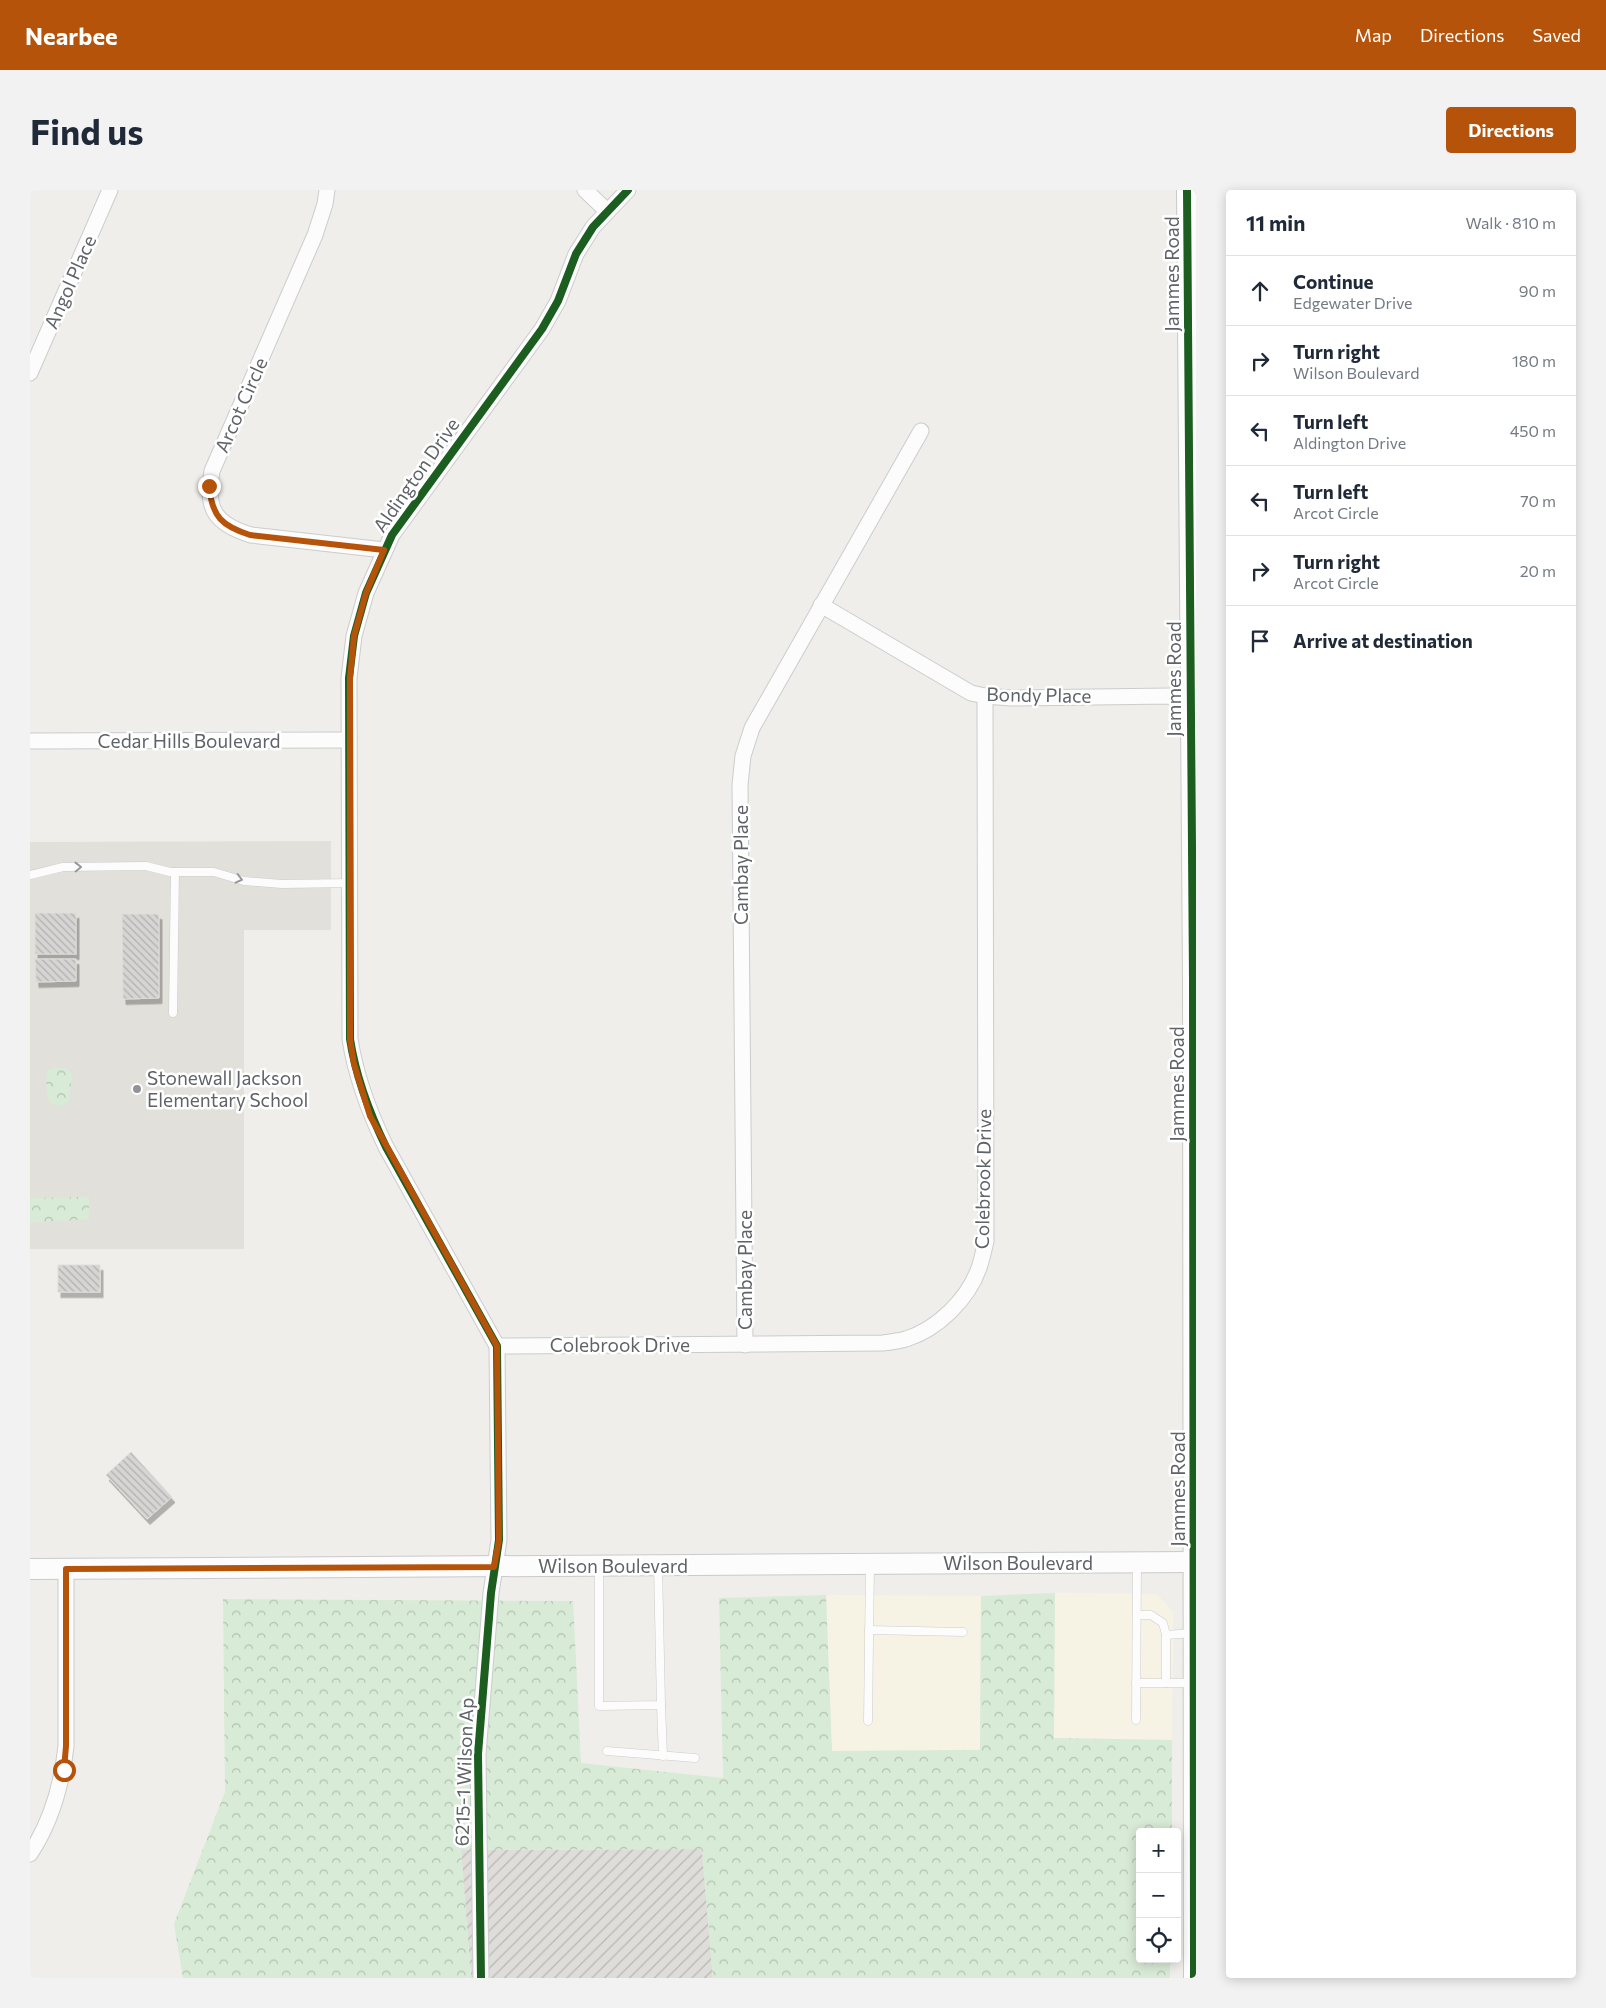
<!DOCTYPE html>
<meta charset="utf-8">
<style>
:root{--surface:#fff;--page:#f2f2f3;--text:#1f2937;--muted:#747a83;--line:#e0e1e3;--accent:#b45309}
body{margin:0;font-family:Commissioner,sans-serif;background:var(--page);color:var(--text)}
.controls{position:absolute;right:15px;bottom:15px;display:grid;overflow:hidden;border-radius:5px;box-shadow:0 2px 12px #0003}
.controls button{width:45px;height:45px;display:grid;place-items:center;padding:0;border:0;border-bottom:1px solid var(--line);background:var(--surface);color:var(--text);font:25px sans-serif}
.stop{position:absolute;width:15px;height:15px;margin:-11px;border:4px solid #b45309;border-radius:50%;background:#fff}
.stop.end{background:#b45309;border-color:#fff;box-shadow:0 1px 5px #0008}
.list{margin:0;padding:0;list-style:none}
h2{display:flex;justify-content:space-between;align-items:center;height:65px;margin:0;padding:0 20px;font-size:21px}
h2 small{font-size:16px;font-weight:400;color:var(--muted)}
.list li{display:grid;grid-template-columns:32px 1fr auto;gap:15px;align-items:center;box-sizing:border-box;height:70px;padding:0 20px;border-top:1px solid var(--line)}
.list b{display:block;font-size:19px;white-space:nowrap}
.list p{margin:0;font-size:16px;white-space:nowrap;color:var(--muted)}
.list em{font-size:16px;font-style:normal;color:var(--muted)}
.icon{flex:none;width:28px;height:28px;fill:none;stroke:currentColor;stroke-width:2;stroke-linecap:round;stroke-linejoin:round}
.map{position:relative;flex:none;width:1166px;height:1788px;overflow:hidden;border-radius:5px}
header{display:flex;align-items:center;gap:30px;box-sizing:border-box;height:70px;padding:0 25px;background:var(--accent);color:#fff}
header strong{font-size:24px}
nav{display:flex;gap:28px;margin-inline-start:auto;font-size:18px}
.intro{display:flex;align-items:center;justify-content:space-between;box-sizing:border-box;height:120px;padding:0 30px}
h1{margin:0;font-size:35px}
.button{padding:12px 22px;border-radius:5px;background:var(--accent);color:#fff;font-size:18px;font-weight:700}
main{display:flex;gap:30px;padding:0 30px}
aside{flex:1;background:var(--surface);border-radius:5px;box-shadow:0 2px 12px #0003}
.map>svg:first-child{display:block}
</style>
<header>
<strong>Nearbee</strong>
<nav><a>Map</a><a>Directions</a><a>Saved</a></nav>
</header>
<div class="intro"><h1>Find us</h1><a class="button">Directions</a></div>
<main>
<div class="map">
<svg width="1166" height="1788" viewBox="0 0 1166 1788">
<defs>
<pattern id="industrial-furrows" width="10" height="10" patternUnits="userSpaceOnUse" patternTransform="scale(1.25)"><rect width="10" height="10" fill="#dfddda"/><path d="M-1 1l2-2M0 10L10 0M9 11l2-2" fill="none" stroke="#b8b7b5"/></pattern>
<pattern id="forest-crowns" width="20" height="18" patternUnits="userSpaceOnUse" patternTransform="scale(1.25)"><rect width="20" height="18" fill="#d8ebd6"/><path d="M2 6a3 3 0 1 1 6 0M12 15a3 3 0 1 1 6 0" fill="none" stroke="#b2c2b1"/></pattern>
<pattern id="building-back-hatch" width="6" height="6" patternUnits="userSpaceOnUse" patternTransform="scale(1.25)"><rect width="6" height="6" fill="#d6d5d3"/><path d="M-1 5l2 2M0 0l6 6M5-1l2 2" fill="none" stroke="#b1b0af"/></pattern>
<filter id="shadow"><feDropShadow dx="3" dy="5.5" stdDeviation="0" flood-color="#0004"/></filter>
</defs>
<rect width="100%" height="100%" fill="#efeeea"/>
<g fill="#f7f3e4">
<polygon points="1025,1403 1127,1404 1143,1422 1142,1550 1024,1548"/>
<polygon points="796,1405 951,1406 950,1560 802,1561"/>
</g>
<polygon fill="url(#industrial-furrows)" points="672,1659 683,1788 441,1788 431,1660"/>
<polygon fill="#e2e0da" points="301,651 301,740 214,740 214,1059 0,1059 0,652"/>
<g fill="url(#forest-crowns)">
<polygon points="24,878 36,878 42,884 39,911 31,916 24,915 18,909 16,891 18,880"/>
<polygon points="59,1007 59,1029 0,1033 0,1008"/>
<polygon points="1025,1403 1024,1548 1142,1550 1142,1642 1110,1642 1110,1769 1140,1769 1140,1788 683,1788 672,1659 431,1660 441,1788 153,1788 144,1734 195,1602 193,1409 543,1411 551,1573 693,1588 689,1408 796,1405 802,1561 950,1560 951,1406"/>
</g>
<g fill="url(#building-back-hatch)" stroke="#deddd9" filter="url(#shadow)">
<rect x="5" y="723" width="41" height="41"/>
<polygon points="92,724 129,724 129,808 93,809"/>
<polygon points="5,769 46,769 46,791 6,792"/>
<rect x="28" y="1075" width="42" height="27"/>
<polygon points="101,1262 142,1307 117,1329 76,1285"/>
</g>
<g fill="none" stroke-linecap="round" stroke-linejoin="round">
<g stroke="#cbcccc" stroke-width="9">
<g id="lane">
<polyline points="0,685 33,677 116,676 140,682 184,682 214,691 252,694 320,693"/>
<polyline points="143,823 145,682"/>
<polyline points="569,1376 569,1516 631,1515 628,1376"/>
<polyline points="1107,1425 1121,1425 1133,1433 1136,1445"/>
<polyline points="839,1440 933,1442"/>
<polyline points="1106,1493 1164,1493"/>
<polyline points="1136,1493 1136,1445 1163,1443"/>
<polyline points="631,1515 633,1566"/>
<polyline points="1106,1530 1107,1372"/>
<polyline points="838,1531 840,1374"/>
<polyline points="577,1561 665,1568"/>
</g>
</g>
<g stroke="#cbcccc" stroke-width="17">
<g id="street">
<path d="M297 0 295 14 285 45 182 281C175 319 185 334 221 345L354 360"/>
<polyline points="555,0 577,21"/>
<polyline points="0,183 80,0"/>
<polyline points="791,415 941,503 955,506 981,508 1141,506 1166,508"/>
<polyline points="0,551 319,550"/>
<polyline points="715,1155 710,595 713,566 722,538 891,241"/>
<path d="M467 1156 853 1153C861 1152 869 1151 876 1149 908 1139 938 1109 949 1078 952 1069 954 1060 956 1051L955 506"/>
<path d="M0 1664C21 1632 32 1594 36 1556V1379"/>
<path d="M451 1788 448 1564 461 1403 469 1350 467 1156 356 957C339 922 326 888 320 849L319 488 324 446 336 403 362 345 512 139 528 111 546 64 563 37 598 0"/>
</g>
</g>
<g stroke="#cacacb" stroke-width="22">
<g id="secondary">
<polyline points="1157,0 1163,790 1164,1788"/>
<polyline points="0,1379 1166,1372"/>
</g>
</g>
<use href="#lane" stroke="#fdfcfc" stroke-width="8"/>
<use href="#street" stroke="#fdfcfc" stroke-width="15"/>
<use href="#secondary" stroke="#fdfcfc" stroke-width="20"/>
<g stroke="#fff" stroke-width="11">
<g id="cycleway">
<polyline points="1157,0 1163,790 1164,1788"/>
<path d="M451 1788 448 1564 461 1403 469 1350 467 1156 356 957C339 922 326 888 320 849L319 488 324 446 336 403 362 345 512 139 528 111 546 64 563 37 598 0"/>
</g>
</g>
<use href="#cycleway" stroke="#1b5e20" stroke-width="8"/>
</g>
<defs><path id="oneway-chevron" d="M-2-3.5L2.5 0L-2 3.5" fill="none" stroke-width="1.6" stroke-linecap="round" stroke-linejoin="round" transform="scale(1.25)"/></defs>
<g stroke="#96999c">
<use href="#oneway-chevron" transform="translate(48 677) rotate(-1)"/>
<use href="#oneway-chevron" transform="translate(209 689) rotate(14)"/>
</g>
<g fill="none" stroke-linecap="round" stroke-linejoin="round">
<path stroke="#b45309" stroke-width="6" d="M34 1580 36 1556V1379L464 1377 469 1350 467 1156 340 926 324 874 320 849V488L324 446 336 403 354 360 220 345C192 336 182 327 179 296"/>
</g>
<circle fill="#919496" stroke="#fff" stroke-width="2" cx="107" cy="899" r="5"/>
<g text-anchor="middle" stroke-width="5" stroke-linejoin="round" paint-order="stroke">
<g font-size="19" fill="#5f6368" stroke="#fff">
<text transform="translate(1142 84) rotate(-90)" y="7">Jammes Road</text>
<text transform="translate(40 92) rotate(-66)" y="7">Angol Place</text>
<text transform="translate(211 215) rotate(-66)" y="7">Arcot Circle</text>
<text transform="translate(386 285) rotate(-55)" y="7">Aldington Drive</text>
<text transform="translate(1144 489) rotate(-90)" y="7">Jammes Road</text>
<text transform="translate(1009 505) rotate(1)" y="7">Bondy Place</text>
<text x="159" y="558">Cedar Hills Boulevard</text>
<text transform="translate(711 675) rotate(-90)" y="7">Cambay Place</text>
<text transform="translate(1147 894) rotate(-90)" y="7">Jammes Road</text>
<text transform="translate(953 989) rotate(-89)" y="7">Colebrook Drive</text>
<text transform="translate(715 1080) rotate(-90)" y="7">Cambay Place</text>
<text x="590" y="1162">Colebrook Drive</text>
<text transform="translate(1148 1299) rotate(-90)" y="7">Jammes Road</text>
<text x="988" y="1380">Wilson Boulevard</text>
<text x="583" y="1383">Wilson Boulevard</text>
<text transform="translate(434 1582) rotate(-88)" y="7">6215-1 Wilson Ap</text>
</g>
<g font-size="19" fill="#5f6368" stroke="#fff" text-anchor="start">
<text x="117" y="895">Stonewall Jackson<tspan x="117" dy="22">Elementary School</tspan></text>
</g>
</g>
</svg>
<div class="controls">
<button>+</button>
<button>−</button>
<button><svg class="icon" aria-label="locate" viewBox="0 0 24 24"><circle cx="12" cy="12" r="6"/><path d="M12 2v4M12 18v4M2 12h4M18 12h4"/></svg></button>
</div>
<div class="stop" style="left:34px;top:1580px"></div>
<div class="stop end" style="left:179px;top:296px"></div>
</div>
<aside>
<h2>11 min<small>Walk · 810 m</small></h2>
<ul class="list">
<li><svg class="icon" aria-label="ahead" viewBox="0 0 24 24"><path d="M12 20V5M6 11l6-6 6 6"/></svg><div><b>Continue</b><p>Edgewater Drive</p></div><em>90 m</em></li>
<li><svg class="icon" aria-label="right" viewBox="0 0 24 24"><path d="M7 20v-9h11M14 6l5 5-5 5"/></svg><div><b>Turn right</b><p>Wilson Boulevard</p></div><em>180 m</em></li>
<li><svg class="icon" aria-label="left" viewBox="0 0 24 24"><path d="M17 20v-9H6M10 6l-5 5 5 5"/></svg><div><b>Turn left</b><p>Aldington Drive</p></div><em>450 m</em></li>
<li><svg class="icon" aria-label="left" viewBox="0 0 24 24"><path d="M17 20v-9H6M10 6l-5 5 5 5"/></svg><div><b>Turn left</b><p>Arcot Circle</p></div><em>70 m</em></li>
<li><svg class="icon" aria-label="right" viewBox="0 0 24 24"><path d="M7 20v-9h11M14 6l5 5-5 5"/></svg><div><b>Turn right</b><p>Arcot Circle</p></div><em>20 m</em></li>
<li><svg class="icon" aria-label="arrive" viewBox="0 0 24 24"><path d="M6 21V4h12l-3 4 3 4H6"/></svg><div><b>Arrive at destination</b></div></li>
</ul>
</aside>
</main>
